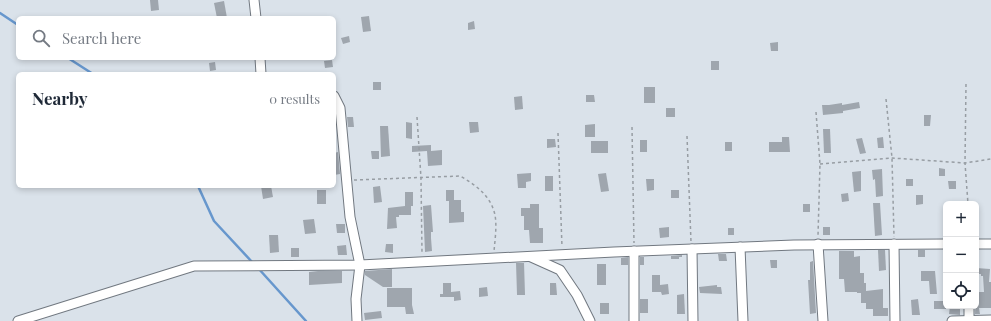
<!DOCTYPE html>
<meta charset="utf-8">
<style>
:root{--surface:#fff;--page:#f2f2f3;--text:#1f2937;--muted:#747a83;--line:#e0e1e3}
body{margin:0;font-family:"Playfair Display",serif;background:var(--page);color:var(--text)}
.controls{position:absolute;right:12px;bottom:12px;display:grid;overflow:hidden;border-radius:6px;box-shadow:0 2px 6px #0003}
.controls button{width:36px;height:36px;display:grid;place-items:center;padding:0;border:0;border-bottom:1px solid var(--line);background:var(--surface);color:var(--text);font:20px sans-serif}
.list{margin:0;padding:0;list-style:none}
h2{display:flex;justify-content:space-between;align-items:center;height:52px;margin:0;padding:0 16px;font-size:17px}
h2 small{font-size:13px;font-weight:400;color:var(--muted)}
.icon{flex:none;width:22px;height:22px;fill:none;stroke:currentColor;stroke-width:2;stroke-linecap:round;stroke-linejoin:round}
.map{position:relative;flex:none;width:991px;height:321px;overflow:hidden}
.search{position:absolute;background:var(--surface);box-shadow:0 2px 6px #0003;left:16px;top:16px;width:320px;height:44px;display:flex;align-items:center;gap:10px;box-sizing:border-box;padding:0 14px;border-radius:6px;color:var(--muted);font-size:15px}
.panel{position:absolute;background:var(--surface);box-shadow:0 2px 6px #0003;left:16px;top:72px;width:320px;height:116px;border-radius:6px}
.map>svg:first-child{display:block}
</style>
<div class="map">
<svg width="991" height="321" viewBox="0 0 991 321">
<rect width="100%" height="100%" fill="#dae2ea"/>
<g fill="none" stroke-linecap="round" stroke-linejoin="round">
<g stroke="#6797cd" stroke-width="2.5">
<polyline points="0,13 18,25"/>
<polyline points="68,58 93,74"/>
<polyline points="198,186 214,221 253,263"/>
<polyline points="258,268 306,321"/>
</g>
</g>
<g fill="#9fa6ae">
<polygon points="150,0 158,0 159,10 151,11"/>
<polygon points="224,1 227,18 217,18 214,3"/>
<polygon points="369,16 371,31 363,32 361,17"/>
<polygon points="474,21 475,29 468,30 468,23"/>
<polygon points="349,36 350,42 343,44 341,38"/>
<polygon points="778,42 778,51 771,51 770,43"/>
<polygon points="332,60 333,67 325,68 324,61"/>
<rect x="711" y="61" width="8" height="9"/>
<polygon points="215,62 216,70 210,71 209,63"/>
<rect x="373" y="82" width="8" height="8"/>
<rect x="644" y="87" width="11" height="16"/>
<polygon points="586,95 594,95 595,102 586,102"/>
<polygon points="522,96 523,109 515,110 514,97"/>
<polygon points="859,102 860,108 843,111 843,113 823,115 822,105 829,105 842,103 842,105"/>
<rect x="666" y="108" width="9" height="9"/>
<polygon points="924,115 931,115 930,126 924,126"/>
<polygon points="347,117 353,117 354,127 348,127"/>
<polygon points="406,122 412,123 412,139 406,138"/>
<polygon points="469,122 478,122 479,132 470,133"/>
<polygon points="595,124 595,137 585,137 585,125"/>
<polygon points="380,126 388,126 390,156 381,157"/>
<polygon points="823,129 830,129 831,153 824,153"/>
<polygon points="782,137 789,137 790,152 769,152 769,142 782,142"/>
<polygon points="883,137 884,148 878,148 877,138"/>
<polygon points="862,138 866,153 860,154 856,139"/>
<polygon points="547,139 555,139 556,147 547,148"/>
<rect x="640" y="140" width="7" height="12"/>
<rect x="591" y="141" width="17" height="12"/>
<rect x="725" y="142" width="7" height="9"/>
<polygon points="431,145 431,151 442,150 442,165 428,166 427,151 412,152 412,146"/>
<polygon points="371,151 379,151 379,159 372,159"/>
<polygon points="338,152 340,174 334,175 334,153"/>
<polygon points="939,168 945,169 945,176 939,176"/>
<polygon points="882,169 883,196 876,197 875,179 873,180 872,170"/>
<polygon points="861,171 861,191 854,192 852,172"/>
<polygon points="531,173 531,181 526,182 526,188 518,188 517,174"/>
<polygon points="606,173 609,191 601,192 598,174"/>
<rect x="545" y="176" width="8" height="15"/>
<polygon points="646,179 654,179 654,190 647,191"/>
<rect x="906" y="179" width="7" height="7"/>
<polygon points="948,181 956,181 956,189 949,189"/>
<polygon points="261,186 271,186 273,197 263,199"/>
<polygon points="380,186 382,202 374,203 373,187"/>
<rect x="317" y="190" width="9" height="14"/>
<polygon points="446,190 454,190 454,200 461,200 461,212 464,212 464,222 449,223 449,201 446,201"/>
<rect x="671" y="190" width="8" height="8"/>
<polygon points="405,192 413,192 413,206 411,206 411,215 399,215 399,217 396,217 397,228 387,229 388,208 405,206"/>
<polygon points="848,193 849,201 842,202 841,194"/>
<polygon points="916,195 923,195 923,204 916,205"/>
<polygon points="873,203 880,203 882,235 875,236"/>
<polygon points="530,204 539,204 539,228 543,228 543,243 530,243 529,230 524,230 524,216 521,216 521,208 530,208"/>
<rect x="803" y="204" width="7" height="8"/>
<polygon points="431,205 433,232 431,232 431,238 432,251 425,252 423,206"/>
<polygon points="314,219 316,233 305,234 303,220"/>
<polygon points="336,224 345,224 345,233 337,233"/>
<polygon points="669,227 669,237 660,238 659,228"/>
<rect x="823" y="227" width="7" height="8"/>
<rect x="728" y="228" width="6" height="7"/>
<polygon points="269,235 278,235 279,252 270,253"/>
<polygon points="386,244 393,244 393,253 385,252"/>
<polygon points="346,245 347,255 338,255 337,246"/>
<rect x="291" y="248" width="8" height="9"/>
<polygon points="878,250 885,250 886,270 879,271"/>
<rect x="918" y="250" width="7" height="7"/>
<polygon points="839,251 854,251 854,257 860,256 860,273 864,273 864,283 866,283 866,291 883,289 883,308 888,308 888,316 873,316 873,309 866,309 866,303 861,303 861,293 857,293 857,292 845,292 844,279 839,279"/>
<polygon points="718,254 726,254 727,261 719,261"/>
<polygon points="682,255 682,257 679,257 679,259 671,259 671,256"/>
<polygon points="628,257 628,265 621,265 621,258"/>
<rect x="640" y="257" width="4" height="8"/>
<polygon points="770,260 777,260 777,268 771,268"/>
<polygon points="813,261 816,313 810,314 808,280 810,280 810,262"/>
<polygon points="516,263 524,263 525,295 517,295"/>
<rect x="597" y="264" width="9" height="21"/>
<polygon points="976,268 990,269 989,282 991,282 991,308 979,308 980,314 975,314 976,292 984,292 983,276 981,276 981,274 976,274"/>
<polygon points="392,269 392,287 383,287 365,275 365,271"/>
<polygon points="318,271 342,271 342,283 309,285 309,272"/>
<polygon points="921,271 935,271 937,294 930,294 929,281 921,281"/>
<polygon points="652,275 660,275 660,285 668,284 669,294 662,295 661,292 652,292"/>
<polygon points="443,283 451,283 451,292 460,291 461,300 454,301 454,297 440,297 440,294 443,294"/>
<polygon points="550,283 556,283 557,295 550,295"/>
<polygon points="717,285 717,287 721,287 722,294 700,293 699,287"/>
<polygon points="487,287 488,296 479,297 479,288"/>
<polygon points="387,288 412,288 412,305 414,314 406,314 405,307 387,307"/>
<polygon points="684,294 685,314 677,314 677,295"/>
<rect x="640" y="299" width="8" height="14"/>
<polygon points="918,299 920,315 912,315 911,300"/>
<rect x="934" y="301" width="12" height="8"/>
<rect x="600" y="303" width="9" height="11"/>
<polygon points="950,306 960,306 960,315 949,314"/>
<polygon points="381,311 382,318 365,320 364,313"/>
</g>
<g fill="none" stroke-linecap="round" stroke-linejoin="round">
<g stroke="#717880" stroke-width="11">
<g id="minor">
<polyline points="254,0 256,18"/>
<polyline points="260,58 261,74"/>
<polyline points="334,96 340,108 350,217 360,265 356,299 357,321"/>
<polyline points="818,244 823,321"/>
<polyline points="894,244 895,321"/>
<polyline points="976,244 991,244"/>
<polyline points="740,247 743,321"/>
<polyline points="692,249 693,321"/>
<polyline points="634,251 634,321"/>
<polyline points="531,257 560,270 577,295 590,321"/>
<polyline points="18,321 194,266 360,265 614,252 794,245 946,244"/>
<polyline points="952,321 991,320"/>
<polyline points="969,321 969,306"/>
</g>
</g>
<g stroke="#979da3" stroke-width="1.5" stroke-dasharray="3 3" stroke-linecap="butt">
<polyline points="966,84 965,163 968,204"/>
<polyline points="886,99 892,158 894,237"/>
<polyline points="816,112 820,164 818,236"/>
<polyline points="417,117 421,178 422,253"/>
<polyline points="632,127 634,243"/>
<polyline points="558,133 562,247"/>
<polyline points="687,136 691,242"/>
<polyline points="820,164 892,158 965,163 991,159"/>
<path d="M354 180 460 176C476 185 491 196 495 215 497 226 495 240 494 251"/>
</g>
<use href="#minor" stroke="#fff" stroke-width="9"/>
</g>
</svg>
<div class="controls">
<button>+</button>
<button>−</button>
<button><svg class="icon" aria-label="locate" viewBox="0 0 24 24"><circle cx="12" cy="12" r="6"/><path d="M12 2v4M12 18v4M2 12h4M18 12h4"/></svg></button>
</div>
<div class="search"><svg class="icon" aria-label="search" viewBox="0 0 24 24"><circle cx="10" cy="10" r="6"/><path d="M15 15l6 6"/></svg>Search here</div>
<section class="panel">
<h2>Nearby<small>0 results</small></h2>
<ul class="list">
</ul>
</section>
</div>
